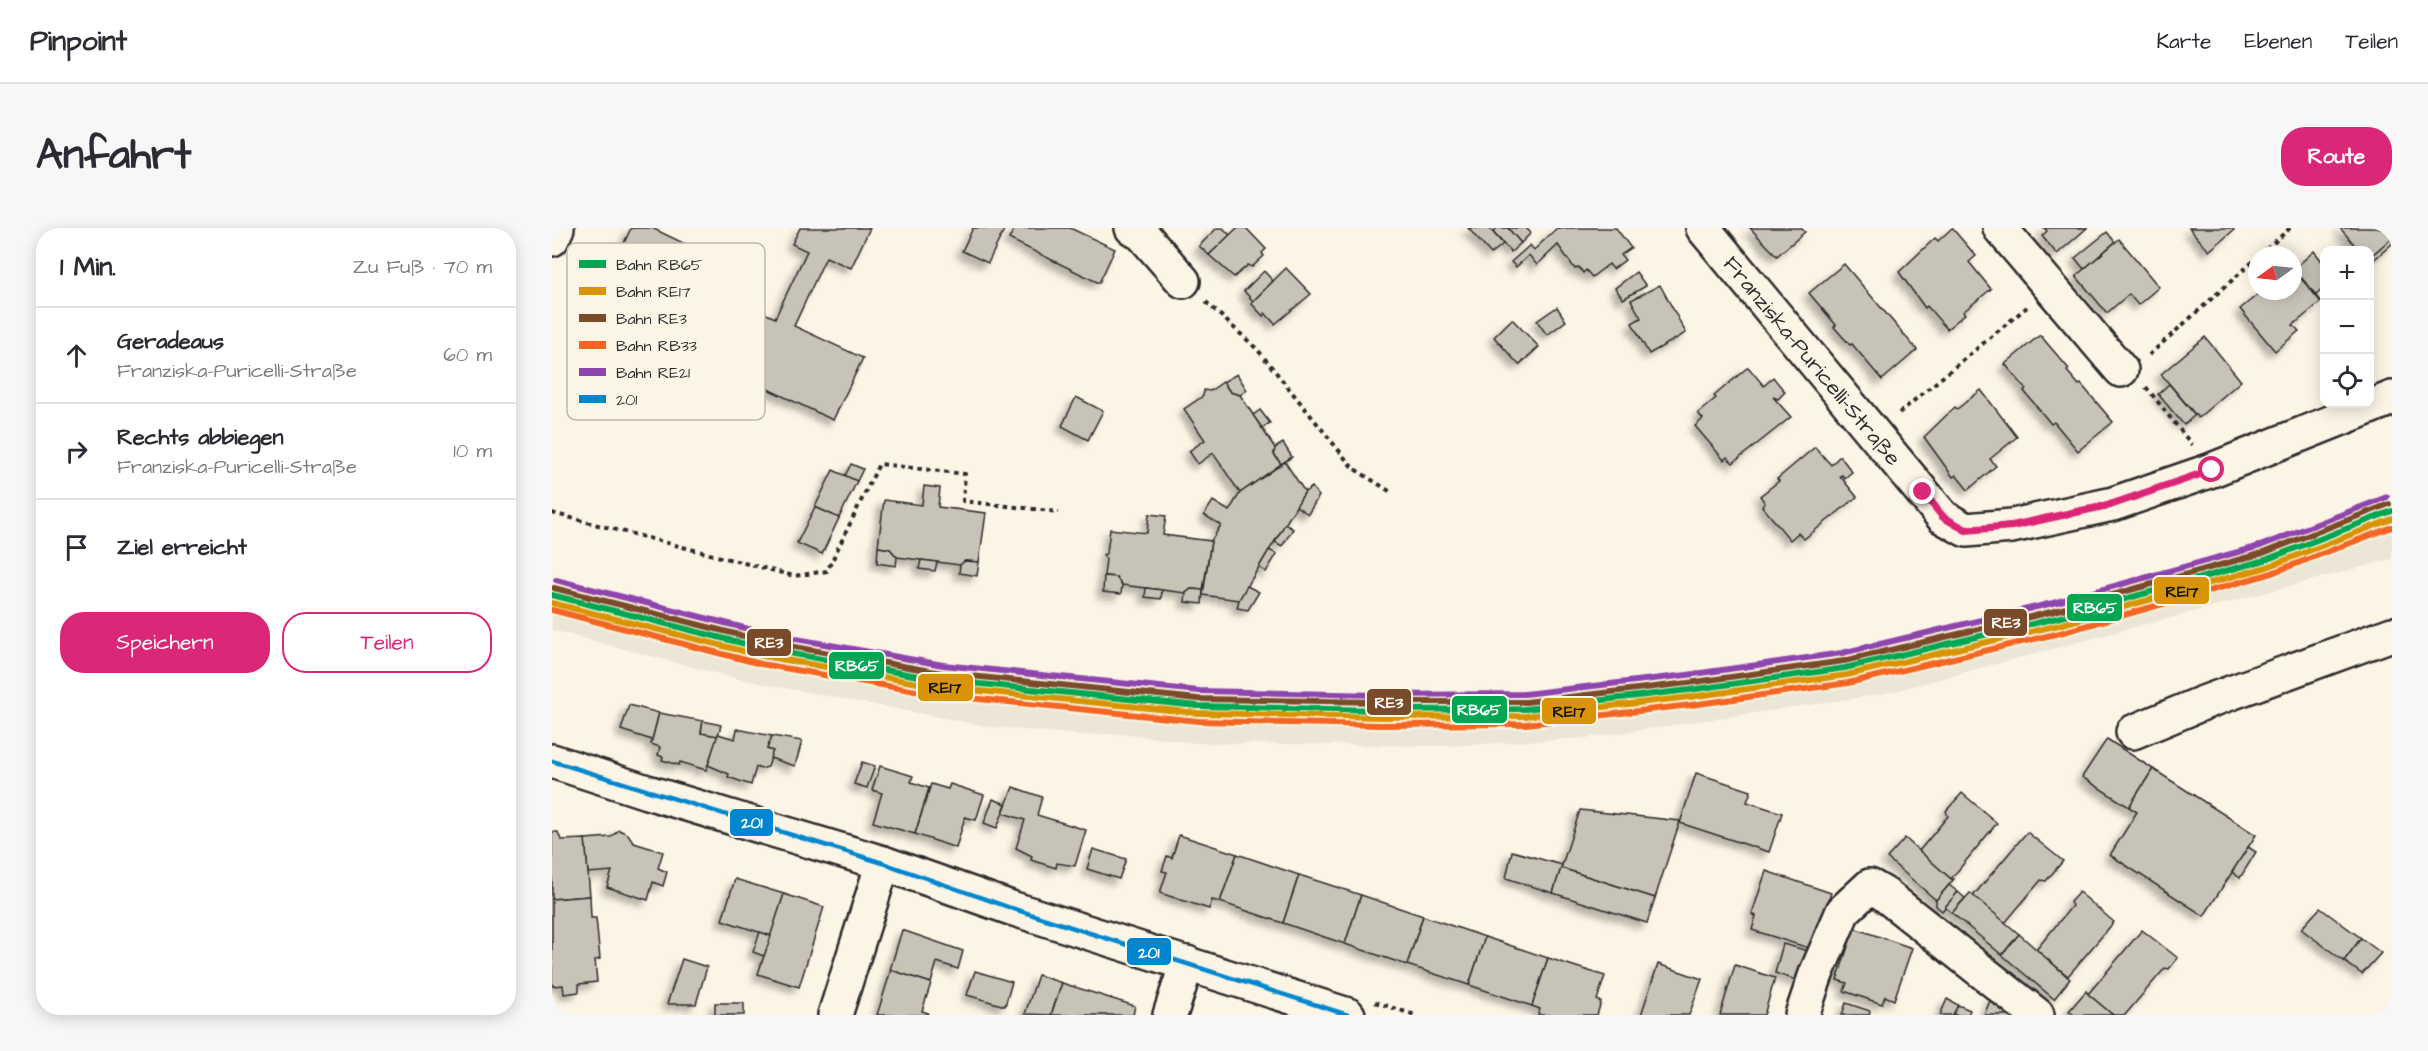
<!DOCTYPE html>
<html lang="de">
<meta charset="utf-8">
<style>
:root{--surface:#fff;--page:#f7f7f7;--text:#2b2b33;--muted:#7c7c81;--line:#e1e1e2;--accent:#db2777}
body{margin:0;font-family:"Architects Daughter",sans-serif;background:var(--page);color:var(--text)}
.controls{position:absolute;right:18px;top:18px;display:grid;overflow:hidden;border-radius:12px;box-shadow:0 3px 15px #0003}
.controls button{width:54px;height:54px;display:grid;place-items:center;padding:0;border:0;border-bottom:2px solid var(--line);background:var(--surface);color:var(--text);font:30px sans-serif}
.compass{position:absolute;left:1696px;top:18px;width:54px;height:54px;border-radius:50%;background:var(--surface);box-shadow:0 3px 15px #0003;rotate:255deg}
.stop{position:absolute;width:18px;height:18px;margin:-14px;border:4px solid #db2777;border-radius:50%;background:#fff}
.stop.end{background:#db2777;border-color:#fff;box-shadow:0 2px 6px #0008}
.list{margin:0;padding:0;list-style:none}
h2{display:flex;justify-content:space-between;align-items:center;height:78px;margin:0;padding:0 24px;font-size:26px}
h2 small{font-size:20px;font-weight:400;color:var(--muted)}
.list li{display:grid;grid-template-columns:39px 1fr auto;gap:18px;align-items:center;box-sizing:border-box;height:96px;padding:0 24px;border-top:2px solid var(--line)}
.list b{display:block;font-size:22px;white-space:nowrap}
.list p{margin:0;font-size:20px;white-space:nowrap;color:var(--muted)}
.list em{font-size:20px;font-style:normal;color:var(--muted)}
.actions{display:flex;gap:12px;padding:18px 24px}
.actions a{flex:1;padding:14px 0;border:2px solid var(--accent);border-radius:24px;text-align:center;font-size:21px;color:var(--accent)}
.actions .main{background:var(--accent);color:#fff}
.icon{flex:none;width:33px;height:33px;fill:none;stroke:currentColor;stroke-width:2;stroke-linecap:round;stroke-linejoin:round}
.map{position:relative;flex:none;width:1840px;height:787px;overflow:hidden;border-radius:24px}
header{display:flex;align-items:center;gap:36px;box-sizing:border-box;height:84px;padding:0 30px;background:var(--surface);border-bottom:2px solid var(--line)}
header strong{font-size:28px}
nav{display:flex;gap:33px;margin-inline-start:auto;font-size:21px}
.intro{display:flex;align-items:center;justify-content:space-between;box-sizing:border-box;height:144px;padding:0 36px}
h1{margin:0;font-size:42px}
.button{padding:15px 27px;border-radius:24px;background:var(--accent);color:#fff;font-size:21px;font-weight:700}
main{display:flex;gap:36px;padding:0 36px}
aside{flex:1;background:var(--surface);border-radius:24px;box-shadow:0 3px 15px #0003}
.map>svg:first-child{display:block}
</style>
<header>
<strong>Pinpoint</strong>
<nav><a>Karte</a><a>Ebenen</a><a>Teilen</a></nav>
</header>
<div class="intro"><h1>Anfahrt</h1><a class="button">Route</a></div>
<main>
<aside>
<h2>1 Min.<small>Zu Fuß · 70 m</small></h2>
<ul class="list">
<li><svg class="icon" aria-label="ahead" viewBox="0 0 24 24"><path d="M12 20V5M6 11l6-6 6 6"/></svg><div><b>Geradeaus</b><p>Franziska-Puricelli-Straße</p></div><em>60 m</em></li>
<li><svg class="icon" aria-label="right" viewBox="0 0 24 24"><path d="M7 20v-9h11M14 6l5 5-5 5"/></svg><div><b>Rechts abbiegen</b><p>Franziska-Puricelli-Straße</p></div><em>10 m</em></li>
<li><svg class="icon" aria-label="arrive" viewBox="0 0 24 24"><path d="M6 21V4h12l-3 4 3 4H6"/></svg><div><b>Ziel erreicht</b></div></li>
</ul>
<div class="actions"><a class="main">Speichern</a><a>Teilen</a></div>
</aside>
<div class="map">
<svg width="1840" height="787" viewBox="0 0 1840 787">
<defs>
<filter id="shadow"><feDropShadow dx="-5.5" dy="5.5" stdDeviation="3" flood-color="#0004"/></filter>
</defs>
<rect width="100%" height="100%" fill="#fcf5e5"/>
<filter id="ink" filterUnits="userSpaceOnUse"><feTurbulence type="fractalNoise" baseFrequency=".0167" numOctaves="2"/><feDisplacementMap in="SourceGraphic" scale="12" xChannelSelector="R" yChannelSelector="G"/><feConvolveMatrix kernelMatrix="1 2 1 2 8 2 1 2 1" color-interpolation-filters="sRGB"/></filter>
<g filter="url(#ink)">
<polygon fill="#ece6d7" points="1840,267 1840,331 1331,466 1033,510 898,518 643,515 575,506 528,507 439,499 186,451 0,402 0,347 208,403 386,434 639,460 821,464 968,465 1132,448 1288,423 1499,375 1725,311"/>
<g fill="#c8c3b7" stroke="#2b2b2b" stroke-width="1.5" filter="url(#shadow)">
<polygon points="79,0 100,0 169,33 155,65 172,73 151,118 133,109 129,118 43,77"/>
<polygon points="248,0 318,0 299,40 274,29 242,98 311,130 281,192 146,128 175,67 223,90 255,23 240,16"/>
<polygon points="421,0 453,0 436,35 410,23"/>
<polygon points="463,0 518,0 563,21 547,55 457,11"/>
<polygon points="665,0 671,0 678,7 657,27 647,18"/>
<polygon points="685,0 694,0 714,21 710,25 712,28 700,39 696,37 682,49 657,27"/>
<polygon points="916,0 937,0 951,16 939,26"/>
<polygon points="945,0 956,0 969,15 959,24 941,4"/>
<polygon points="956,0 974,0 979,5 969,15"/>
<polygon points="1005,0 1064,0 1079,20 1069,27 1073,32 1061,41 1057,36 1040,49 1034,42 1031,45 1027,39 1023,41 1006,17 985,37 977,27 964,39 959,34 978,17 982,22"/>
<polygon points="1198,0 1249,0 1253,4 1225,28"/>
<polygon points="1400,0 1424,28 1417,34 1439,61 1411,84 1413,86 1395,101 1375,78 1373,80 1347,44 1383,10 1386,13"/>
<polygon points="1492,0 1535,0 1505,26 1490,8 1495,3"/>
<polygon points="1637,0 1680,0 1682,2 1657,23"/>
<polygon points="1788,0 1840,0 1840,10 1818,29 1818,22 1807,22"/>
<polygon points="1555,4 1563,14 1532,41 1523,30"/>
<polygon points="1840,10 1840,16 1818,35 1818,29"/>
<polygon points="1567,11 1607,59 1586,77 1577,66 1555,85 1524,48"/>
<polygon points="1762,23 1772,36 1772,60 1764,67 1742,41"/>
<polygon points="1292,36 1365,122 1330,152 1300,116 1298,117 1282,99 1284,97 1257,65"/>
<polygon points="734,40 759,66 723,96 713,85 711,88 699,75"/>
<polygon points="1741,41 1769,74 1741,97 1747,103 1723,123 1688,81 1710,63 1717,68 1723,63 1741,63 1741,48 1744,45"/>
<polygon points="712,43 721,53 701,73 692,63"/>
<polygon points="1084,44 1094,58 1071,71 1063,60"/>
<polygon points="1108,57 1134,105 1097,126 1080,95 1089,90 1079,72"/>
<polygon points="1005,79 1014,93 995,107 985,93"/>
<polygon points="960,91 987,119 967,137 942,109"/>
<polygon points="1488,107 1517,141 1515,143 1527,157 1529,156 1561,194 1526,223 1502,194 1499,196 1472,163 1474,161 1453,136"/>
<polygon points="1653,109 1689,153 1646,190 1609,146"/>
<polygon points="1196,139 1212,158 1221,149 1233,164 1226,171 1221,169 1239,189 1181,235 1175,229 1172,232 1143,198 1151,191 1146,185 1164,170 1162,168"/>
<polygon points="685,146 695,162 688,167 678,164 671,154"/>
<polygon points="671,154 678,164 688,167 723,220 722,226 729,236 688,265 661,225 646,236 637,223 653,212 632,181 651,168 652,162 658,163"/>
<polygon points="1617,156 1643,187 1632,197 1606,166"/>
<polygon points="1429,162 1465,209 1438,231 1444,238 1416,262 1404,247 1401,249 1372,209 1403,179 1405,181"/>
<polygon points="524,169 551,183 536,212 510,198"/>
<polygon points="708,182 718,195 710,200 701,187"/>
<polygon points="731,215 740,229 729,236 722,226 723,220"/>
<polygon points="1263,219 1279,237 1288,228 1300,244 1293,250 1290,247 1288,248 1305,269 1252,311 1246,305 1238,312 1210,278 1213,275 1208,268 1227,253 1225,251"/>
<polygon points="733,234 753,264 707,339 687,372 651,367 659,313 669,297 652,287 661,273 677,283 688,265"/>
<polygon points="299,236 311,241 305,253 293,248"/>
<polygon points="281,242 305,253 287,290 263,279"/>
<polygon points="372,258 388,260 386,279 434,285 427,334 413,333 408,337 345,329 338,321 326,319 332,272 370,277"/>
<polygon points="760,259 767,268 756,286 744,278 753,264"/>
<polygon points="263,279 287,290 270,326 245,315"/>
<polygon points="597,286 614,288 611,307 659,313 651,362 639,361 634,365 570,357 564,349 552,348 554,331 551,327 555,325 558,301 595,305"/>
<polygon points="733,296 741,301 730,318 723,314"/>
<polygon points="326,319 338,321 345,329 344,338 325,335"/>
<polygon points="717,322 725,326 714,344 707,339"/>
<polygon points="369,332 385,334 383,343 367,341"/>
<polygon points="413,333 427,334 425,348 407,345 408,337"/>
<polygon points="552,348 564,349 570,357 569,366 551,364"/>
<polygon points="695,358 707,364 696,382 685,380 687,372"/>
<polygon points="594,360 610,362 609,371 593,369"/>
<polygon points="639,361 651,362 650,376 633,374 634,365"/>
<polygon points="77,477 107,485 100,512 69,502"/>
<polygon points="107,485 151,493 149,505 166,508 154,542 128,534 127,537 110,532 111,529 106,527 108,519 99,516"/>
<polygon points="151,493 169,497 166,508 149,505"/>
<polygon points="185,501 220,508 215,521 221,523 216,539 209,541 204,539 199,557 176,549 177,546 156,537 166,506 183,511"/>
<polygon points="220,508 250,513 243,538 218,530 221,523 215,521"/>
<polygon points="1555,511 1601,541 1577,579 1530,549"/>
<polygon points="310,534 323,538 315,560 302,556"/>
<polygon points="328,538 361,548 359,554 377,560 363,606 321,594 330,565 320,562"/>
<polygon points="1601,541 1704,607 1652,688 1558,627 1585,584 1577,579"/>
<polygon points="1144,545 1199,563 1195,574 1230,585 1217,624 1128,595"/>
<polygon points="379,556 396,561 398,556 432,567 424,592 413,589 404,620 363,606"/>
<polygon points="461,559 490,569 485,587 534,602 523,638 505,635 504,640 479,632 480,628 464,620 473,592 451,585"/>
<polygon points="1410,565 1445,595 1399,651 1367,623 1396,588 1394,583"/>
<polygon points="441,571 454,576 445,600 432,595"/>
<polygon points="1028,582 1128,593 1103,670 1009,640"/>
<polygon points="67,602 76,606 82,615 111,624 106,640 115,644 111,658 101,654 96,672 55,659 60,643 36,645 33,611 59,609"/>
<polygon points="0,604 6,604 9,612 33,611 38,668 0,671"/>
<polygon points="1475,604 1511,633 1494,653 1489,652 1453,695 1421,668"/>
<polygon points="627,607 685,626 668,674 660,672 657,681 608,665 615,644 610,643 615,628 620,630"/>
<polygon points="1353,610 1399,651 1402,651 1384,672 1335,630"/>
<polygon points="1696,619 1704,624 1688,650 1680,644"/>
<polygon points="541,621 574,631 567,651 535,641"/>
<polygon points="960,623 1010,637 1001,665 954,650"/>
<polygon points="685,626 747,647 731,695 668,674"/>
<polygon points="1009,640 1103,670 1095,695 1001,665"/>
<polygon points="1214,643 1279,665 1260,721 1200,702 1204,688 1200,686"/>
<polygon points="747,647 809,667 793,716 731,695"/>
<polygon points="183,651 232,666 219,708 170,692"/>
<polygon points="1397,657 1406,664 1390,683 1384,678 1384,672"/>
<polygon points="1406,664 1413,670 1400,685 1393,679"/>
<polygon points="1527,664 1562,694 1516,748 1484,722 1520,678 1518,674"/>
<polygon points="1418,665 1467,706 1450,727 1400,685"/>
<polygon points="232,666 272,679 247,759 206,746"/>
<polygon points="809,667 871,688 855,737 793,716"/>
<polygon points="38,668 39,690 44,690 48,731 43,732 45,754 27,756 27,764 12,766 11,757 0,758 0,671"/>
<polygon points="1768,680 1809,710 1792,733 1749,701"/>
<polygon points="871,688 933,709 917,757 855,737"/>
<polygon points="1302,700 1360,720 1342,772 1333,768 1330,776 1292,763 1295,755 1285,752"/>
<polygon points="350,702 411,723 406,741 385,734 379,755 338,742"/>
<polygon points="1590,702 1626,730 1617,741 1613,740 1573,787 1561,787 1536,766"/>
<polygon points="208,704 219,708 212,728 201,724"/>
<polygon points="1467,706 1518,751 1502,771 1450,727"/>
<polygon points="933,709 996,730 980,778 917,757"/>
<polygon points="1809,710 1829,725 1810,746 1792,733"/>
<polygon points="1231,716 1256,723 1247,753 1223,745"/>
<polygon points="996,730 1053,748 1045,772 1049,774 1045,787 986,787 988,781 980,778"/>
<polygon points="130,731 155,739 144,776 115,776"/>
<polygon points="1106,736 1150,751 1137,787 1089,787"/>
<polygon points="1183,737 1223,750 1212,787 1168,787"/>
<polygon points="339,742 379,755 370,783 376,785 375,787 325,787"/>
<polygon points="423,743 460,754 453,778 415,767"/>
<polygon points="486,747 510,755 499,787 473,786"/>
<polygon points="510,755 583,778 581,787 499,787"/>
<polygon points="1534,763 1536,766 1561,787 1522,787 1517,783"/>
<polygon points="1441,766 1467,787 1432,787"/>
<polygon points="1395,771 1406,777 1401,787 1388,787"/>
<rect x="163" y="775" width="29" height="12"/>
<polygon points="1294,775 1318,783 1317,787 1290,787"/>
<polygon points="1406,777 1418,782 1416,787 1401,787"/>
</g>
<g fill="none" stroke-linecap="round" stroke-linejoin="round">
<g stroke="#2b2b2b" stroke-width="38">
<g id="minor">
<polyline points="580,0 590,6 631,53"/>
<path id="s1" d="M1151 0 1391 289 1414 302 1460 298 1561 276 1660 242 1840 170"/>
<polyline points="1448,0 1569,142"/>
<polyline points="0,11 5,0"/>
<polyline points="1581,504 1651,475 1840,406"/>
<polyline points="283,787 331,635"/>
<polyline points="618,787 635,735"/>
<polyline points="1250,787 1264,746 1291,683 1318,658 1332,666 1485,787"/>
</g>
</g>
<g stroke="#2b2b2b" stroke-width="38">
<polyline id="major" points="0,533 95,564 331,635 459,680 796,787"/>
</g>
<g stroke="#2b2b2b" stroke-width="4" stroke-dasharray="4.5 4.5" stroke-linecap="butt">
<polyline points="1708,27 1738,0"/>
<polyline points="654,74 705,121 801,240 839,264"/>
<polyline points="1597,127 1705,30"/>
<polyline points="1594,159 1640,217"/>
<polyline points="1347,185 1475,79"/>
<polyline points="0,285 242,348 275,343 327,236 413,246 411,273 507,284"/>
<polyline points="823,774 863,787"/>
</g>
<use href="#minor" stroke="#fcf5e5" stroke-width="33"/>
<use href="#major" stroke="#fcf5e5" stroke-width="33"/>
<g stroke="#fcf5e5" stroke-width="9">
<polyline id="bus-1" points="0,533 331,635 459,680 796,787"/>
</g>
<use href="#bus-1" stroke="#0086ce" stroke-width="4.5"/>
<g stroke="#fcf5e5" stroke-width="10">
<polyline id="rail-1" points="0,367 213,421 389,452 646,478 828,482 974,481 1137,462 1293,440 1505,390 1713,332 1840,283"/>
</g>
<g stroke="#fcf5e5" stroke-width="10">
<polyline id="rail-2" points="0,375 211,428 388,459 646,485 828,489 974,488 1138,469 1295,447 1507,397 1715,339 1840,291"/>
</g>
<g stroke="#fcf5e5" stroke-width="10">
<polyline id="rail-3" points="2,360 215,414 390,445 646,471 828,474 974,474 1136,455 1292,433 1503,383 1711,325 1837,276"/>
</g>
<g stroke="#fcf5e5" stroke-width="10">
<polyline id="rail-4" points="0,382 209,436 387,467 646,493 828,497 974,496 1139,477 1296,455 1508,405 1717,346 1840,299"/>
</g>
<g stroke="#fcf5e5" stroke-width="10">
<polyline id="rail-5" points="4,352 216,406 391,437 647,463 828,467 973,466 1135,447 1290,425 1501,375 1708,318 1835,269"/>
</g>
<use href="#rail-1" stroke="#00a651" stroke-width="6"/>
<use href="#rail-2" stroke="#d89406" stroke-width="6"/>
<use href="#rail-3" stroke="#7a4b2a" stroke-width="6"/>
<use href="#rail-4" stroke="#f26522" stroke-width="6"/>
<use href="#rail-5" stroke="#8e44ad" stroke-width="6"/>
</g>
</g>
<g fill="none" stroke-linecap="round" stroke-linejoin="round" filter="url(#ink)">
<polyline stroke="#db2777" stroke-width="8" points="1371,264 1391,289 1414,302 1460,298 1561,276 1660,242"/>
</g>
<g text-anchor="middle" stroke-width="4.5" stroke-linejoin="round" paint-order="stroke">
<g font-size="22" fill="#2b2b2b" stroke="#fcf5e5">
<text dy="8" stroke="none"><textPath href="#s1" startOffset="172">Franziska-Puricelli-Straße</textPath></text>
</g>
</g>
<rect x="15" y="15" width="198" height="177" rx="9" fill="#fcf5e5" stroke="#bdb8ad" stroke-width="1.5"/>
<rect x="27" y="32" width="27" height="8" fill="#00a651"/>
<rect x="27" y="59" width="27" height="8" fill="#d89406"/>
<rect x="27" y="86" width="27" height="8" fill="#7a4b2a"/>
<rect x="27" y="113" width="27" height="8" fill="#f26522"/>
<rect x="27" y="140" width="27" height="8" fill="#8e44ad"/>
<rect x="27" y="167" width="27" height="8" fill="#0086ce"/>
<g font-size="16" fill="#2b2b2b">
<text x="64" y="42">Bahn RB65</text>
<text x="64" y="69">Bahn RE17</text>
<text x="64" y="96">Bahn RE3</text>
<text x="64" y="123">Bahn RB33</text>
<text x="64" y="150">Bahn RE21</text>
<text x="64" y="177">201</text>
</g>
<g stroke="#fcf5e5" stroke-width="2">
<rect x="1601" y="348" width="57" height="29" rx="6" fill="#d89406"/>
<rect x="1514" y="365" width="57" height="29" rx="6" fill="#00a651"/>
<rect x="1431" y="380" width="45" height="29" rx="6" fill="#7a4b2a"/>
<rect x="194" y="400" width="46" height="29" rx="6" fill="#7a4b2a"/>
<rect x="276" y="423" width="57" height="29" rx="6" fill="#00a651"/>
<rect x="365" y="445" width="57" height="29" rx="6" fill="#d89406"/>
<rect x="814" y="460" width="46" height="28" rx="6" fill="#7a4b2a"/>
<rect x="899" y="467" width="57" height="29" rx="6" fill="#00a651"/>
<rect x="989" y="469" width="56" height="28" rx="6" fill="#d89406"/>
<rect x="177" y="580" width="45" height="29" rx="6" fill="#0086ce"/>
<rect x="574" y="709" width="46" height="29" rx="6" fill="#0086ce"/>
</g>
<g font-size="16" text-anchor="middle" font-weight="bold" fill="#fff">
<text x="1543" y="385">RB65</text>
<text x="1454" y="400">RE3</text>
<text x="217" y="420">RE3</text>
<text x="305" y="443">RB65</text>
<text x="837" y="480">RE3</text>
<text x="927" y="487">RB65</text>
<text x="200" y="600">201</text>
<text x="597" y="730">201</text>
</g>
<g font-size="16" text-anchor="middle" font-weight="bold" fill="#111">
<text x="1630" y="369">RE17</text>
<text x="393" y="465">RE17</text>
<text x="1017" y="489">RE17</text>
</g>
</svg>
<div class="controls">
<button>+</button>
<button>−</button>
<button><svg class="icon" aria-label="locate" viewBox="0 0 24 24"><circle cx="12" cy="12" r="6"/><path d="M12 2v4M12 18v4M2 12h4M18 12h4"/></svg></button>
</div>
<svg class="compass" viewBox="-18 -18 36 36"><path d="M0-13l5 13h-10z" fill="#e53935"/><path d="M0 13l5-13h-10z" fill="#7c7c81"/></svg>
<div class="stop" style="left:1660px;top:242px"></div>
<div class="stop end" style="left:1371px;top:264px"></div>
</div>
</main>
